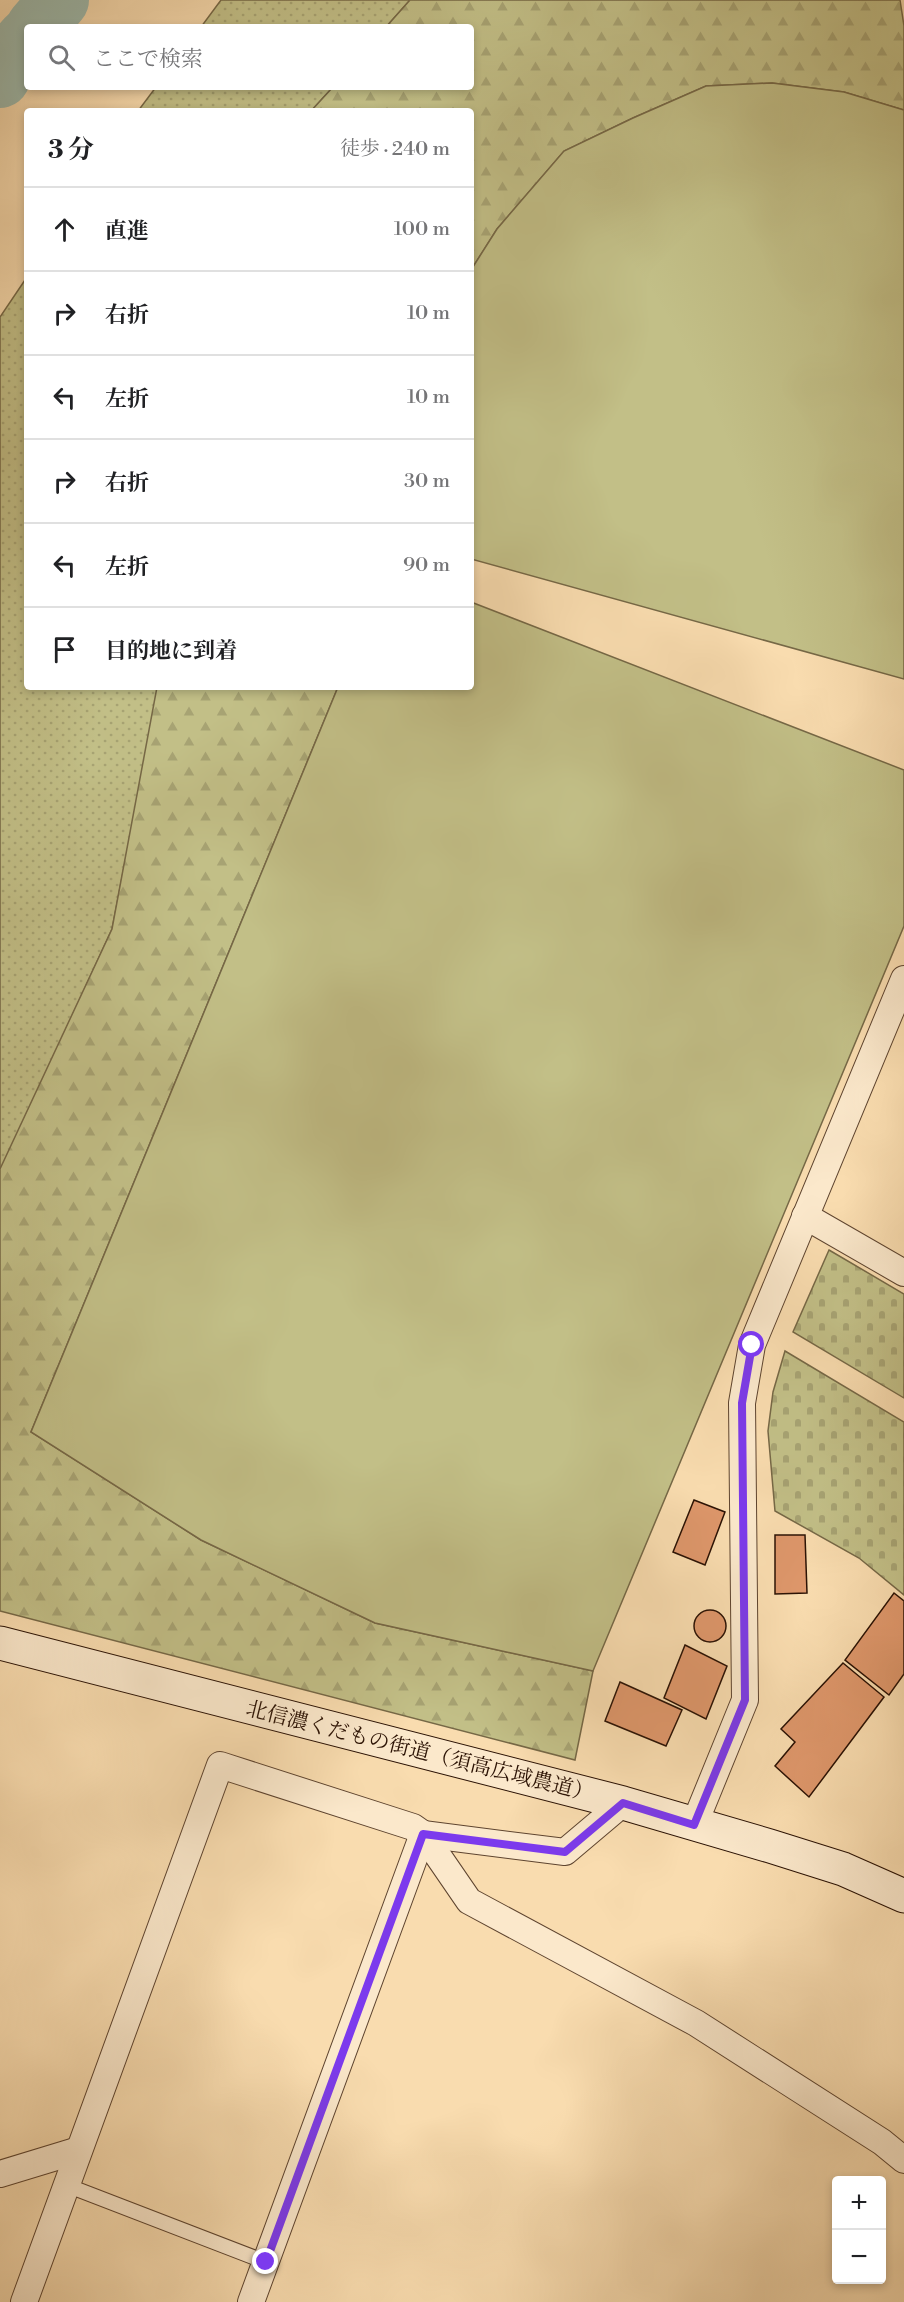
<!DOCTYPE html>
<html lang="ja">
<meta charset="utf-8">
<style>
:root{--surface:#fff;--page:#f2f2f2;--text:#202124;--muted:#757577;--line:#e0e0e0}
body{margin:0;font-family:"Libre Bodoni","Noto Serif JP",serif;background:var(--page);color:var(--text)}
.controls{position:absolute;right:18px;bottom:18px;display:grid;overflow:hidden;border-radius:6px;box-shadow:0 3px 9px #0003}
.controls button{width:54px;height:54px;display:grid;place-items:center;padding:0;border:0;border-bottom:2px solid var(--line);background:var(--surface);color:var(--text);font:30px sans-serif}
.stop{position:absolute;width:18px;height:18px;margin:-14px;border:4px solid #7c3aed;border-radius:50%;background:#fff}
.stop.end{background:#7c3aed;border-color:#fff;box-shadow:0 2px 6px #0008}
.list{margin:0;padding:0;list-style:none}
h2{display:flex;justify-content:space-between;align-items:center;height:78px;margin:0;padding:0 24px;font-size:26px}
h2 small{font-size:20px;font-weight:400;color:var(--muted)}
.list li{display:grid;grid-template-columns:39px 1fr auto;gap:18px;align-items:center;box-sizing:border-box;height:84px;padding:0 24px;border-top:2px solid var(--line)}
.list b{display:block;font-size:22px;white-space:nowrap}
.list em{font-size:20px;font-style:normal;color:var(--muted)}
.icon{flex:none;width:33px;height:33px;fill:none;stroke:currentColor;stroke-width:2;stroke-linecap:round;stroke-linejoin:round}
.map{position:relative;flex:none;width:904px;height:2302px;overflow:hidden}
.search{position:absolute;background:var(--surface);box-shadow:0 3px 9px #0003;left:24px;top:24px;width:450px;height:66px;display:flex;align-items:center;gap:15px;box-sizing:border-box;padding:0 21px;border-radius:6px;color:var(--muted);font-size:22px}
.panel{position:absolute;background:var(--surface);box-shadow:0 3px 9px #0003;left:24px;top:108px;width:450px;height:582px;border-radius:6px}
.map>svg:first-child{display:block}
</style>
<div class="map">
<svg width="904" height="2302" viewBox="0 0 904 2302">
<defs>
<pattern id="grass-dots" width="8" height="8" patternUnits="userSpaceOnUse" patternTransform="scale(1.5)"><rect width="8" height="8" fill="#c2bf87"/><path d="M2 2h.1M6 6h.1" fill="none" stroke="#a7a373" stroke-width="1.8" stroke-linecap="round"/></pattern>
<pattern id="forest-firs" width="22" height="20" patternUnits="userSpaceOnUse" patternTransform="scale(1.5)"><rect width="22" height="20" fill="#c2bf87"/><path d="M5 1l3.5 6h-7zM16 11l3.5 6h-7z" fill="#a7a373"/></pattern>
<pattern id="cemetery-stones" width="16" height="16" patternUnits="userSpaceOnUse" patternTransform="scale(1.5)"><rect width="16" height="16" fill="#c2bf87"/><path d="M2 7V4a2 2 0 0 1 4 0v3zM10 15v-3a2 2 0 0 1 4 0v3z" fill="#a7a373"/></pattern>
</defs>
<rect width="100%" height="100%" fill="#f9dcaf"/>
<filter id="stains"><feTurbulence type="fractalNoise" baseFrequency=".00333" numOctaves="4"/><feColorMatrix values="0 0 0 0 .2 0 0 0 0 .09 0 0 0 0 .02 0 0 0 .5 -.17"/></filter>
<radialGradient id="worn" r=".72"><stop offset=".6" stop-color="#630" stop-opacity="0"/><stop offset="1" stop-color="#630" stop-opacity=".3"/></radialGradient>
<g fill="url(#grass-dots)" stroke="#766846" stroke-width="1.5">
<polygon points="221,0 410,0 386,27 201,27"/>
<polygon points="156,87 333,87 311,111 138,111"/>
<polygon points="27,277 27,687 159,687 112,929 0,1173 0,317"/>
</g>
<g fill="url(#forest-firs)" stroke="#766846" stroke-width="1.5">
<polygon points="410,0 900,0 904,26 904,110 844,92 772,83 706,86 633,118 564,151 497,229 471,270 471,111 311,111 333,87 471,87 471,27 386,27"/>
<polygon points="157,687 338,687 31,1432 201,1540 375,1623 593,1671 575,1760 0,1611 0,1169 112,929"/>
</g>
<g fill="url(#cemetery-stones)" stroke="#766846" stroke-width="1.5">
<polygon points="829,1250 904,1294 904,1398 793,1332"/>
<polygon points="785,1351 904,1422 904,1595 859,1558 775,1511 768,1431 773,1392"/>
</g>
<g fill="#c2bf87" stroke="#766846" stroke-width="1.5">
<polygon points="772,83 844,92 904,110 904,679 471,559 471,270 497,229 564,151 633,118 706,86"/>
<polygon points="471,602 904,770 904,926 593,1671 375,1623 201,1540 31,1432 338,687 471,687"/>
</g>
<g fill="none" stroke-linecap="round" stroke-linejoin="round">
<g stroke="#9ebbae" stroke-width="60">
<polyline points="36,27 59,0"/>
<polyline points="0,78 13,54 27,38"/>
</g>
</g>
<g fill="#de976b" stroke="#2b1204" stroke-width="1.5">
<polygon points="694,1500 725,1512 705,1565 673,1552"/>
<polygon points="775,1535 805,1535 807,1593 775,1594"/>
<polygon points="894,1593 904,1601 904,1674 889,1695 845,1660"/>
<circle cx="710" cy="1626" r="16"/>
<polygon points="685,1645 727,1666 706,1719 664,1698"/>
<polygon points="843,1663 884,1697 809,1797 775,1766 795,1742 781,1729"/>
<polygon points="620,1682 682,1710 666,1746 605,1721"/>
</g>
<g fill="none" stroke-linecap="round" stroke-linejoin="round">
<g stroke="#5e442f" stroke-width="16">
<polyline id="lane" points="66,2185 266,2262"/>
</g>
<g stroke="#5e442f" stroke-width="28">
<g id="street">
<polyline points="805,1216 904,1273"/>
<polyline points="694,1825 745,1700 742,1403 752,1345 904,979"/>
<polyline points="423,1834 565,1852 623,1803"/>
<polyline points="0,2174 79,2150"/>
<polyline points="24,2302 220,1765 413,1827 423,1834 469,1901 696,2023 882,2142 904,2160"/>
<polyline points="251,2302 423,1834"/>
</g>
</g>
<g stroke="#2b1204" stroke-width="35">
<polyline id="secondary" points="0,1643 623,1803 770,1846 843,1869 904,1896"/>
</g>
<use href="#lane" stroke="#fbe8cb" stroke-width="14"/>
<use href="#street" stroke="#fbe8cb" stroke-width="26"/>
<use href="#secondary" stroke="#fbe8cb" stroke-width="33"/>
</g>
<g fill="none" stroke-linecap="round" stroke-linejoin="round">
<polyline stroke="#7c3aed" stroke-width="8" points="266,2262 423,1834 565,1852 623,1803 694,1825 745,1700 742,1403 752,1345"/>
</g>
<g text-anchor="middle" stroke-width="4.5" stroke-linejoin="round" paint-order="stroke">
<g font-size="21" fill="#2b1204" stroke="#fbe8cb">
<text transform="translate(420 1751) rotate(14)" y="7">北信濃くだもの街道（須高広域農道）</text>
</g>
</g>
<rect width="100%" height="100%" filter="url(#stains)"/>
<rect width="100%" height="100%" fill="url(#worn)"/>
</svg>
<div class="controls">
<button>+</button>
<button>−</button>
</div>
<div class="stop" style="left:752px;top:1345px"></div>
<div class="stop end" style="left:266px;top:2262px"></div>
<div class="search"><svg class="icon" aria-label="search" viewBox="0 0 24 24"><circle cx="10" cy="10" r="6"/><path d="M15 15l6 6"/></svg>ここで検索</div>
<section class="panel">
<h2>3 分<small>徒歩 · 240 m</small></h2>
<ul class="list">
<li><svg class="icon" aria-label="ahead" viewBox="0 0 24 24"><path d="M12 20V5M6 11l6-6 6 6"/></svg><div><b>直進</b></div><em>100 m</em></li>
<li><svg class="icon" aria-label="right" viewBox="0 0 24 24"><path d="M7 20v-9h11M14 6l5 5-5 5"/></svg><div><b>右折</b></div><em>10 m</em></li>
<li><svg class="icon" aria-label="left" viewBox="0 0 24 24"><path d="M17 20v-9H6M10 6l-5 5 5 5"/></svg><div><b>左折</b></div><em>10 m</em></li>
<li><svg class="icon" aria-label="right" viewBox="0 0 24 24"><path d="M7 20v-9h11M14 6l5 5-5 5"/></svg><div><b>右折</b></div><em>30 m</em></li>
<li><svg class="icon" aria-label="left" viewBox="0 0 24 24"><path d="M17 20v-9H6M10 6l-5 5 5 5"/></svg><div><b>左折</b></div><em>90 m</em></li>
<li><svg class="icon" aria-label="arrive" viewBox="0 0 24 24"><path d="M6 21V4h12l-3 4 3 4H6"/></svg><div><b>目的地に到着</b></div></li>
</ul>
</section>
</div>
